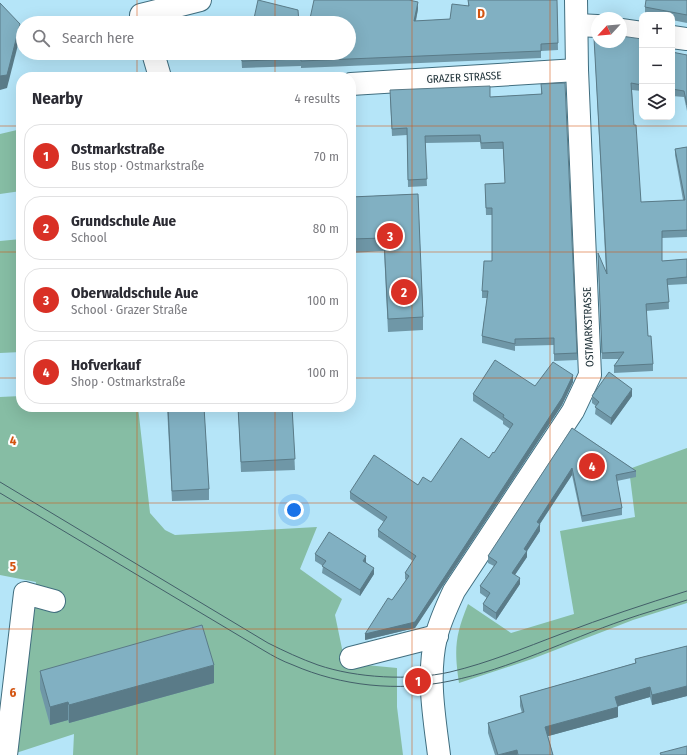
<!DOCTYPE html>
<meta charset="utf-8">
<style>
:root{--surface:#fff;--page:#f2f2f3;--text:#2b2b33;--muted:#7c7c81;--line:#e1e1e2;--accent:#d93025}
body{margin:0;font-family:"Fira Sans Condensed",sans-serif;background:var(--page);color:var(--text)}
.controls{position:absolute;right:12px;top:12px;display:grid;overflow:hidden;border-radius:8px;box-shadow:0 4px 16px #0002}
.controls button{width:36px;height:36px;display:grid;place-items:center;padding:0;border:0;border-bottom:1px solid var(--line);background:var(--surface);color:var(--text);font:20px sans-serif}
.compass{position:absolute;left:591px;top:12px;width:36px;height:36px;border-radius:50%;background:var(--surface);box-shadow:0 4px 16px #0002;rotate:244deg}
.you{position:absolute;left:294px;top:510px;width:14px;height:14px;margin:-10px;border:3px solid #fff;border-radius:50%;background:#1a73e8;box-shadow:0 0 0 6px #1a73e833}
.badge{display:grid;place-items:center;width:26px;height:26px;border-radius:50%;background:var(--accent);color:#fff;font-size:13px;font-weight:700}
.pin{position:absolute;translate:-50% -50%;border:2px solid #fff;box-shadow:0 1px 4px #0006}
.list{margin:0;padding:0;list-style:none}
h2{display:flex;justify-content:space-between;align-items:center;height:52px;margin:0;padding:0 16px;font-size:17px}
h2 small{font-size:13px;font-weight:400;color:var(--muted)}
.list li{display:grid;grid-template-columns:26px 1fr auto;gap:12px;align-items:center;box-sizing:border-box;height:64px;margin:0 8px 8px;padding:0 8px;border:1px solid var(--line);border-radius:16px}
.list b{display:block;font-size:15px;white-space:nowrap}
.list p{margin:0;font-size:13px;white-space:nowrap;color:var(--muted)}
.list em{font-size:13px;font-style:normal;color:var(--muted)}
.icon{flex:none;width:22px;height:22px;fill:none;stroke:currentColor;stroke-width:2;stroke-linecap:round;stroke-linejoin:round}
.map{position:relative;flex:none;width:687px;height:755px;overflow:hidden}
.search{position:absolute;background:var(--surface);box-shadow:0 4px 16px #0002;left:16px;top:16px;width:340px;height:44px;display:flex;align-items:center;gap:10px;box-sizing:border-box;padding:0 14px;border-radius:22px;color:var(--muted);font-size:15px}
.panel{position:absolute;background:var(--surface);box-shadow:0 4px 16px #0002;left:16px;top:72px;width:340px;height:340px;border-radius:16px}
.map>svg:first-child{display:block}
</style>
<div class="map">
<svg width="687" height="755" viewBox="0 0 687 755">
<rect width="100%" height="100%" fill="#b5e5f8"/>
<g fill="#86bda4">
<polygon points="17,130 21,137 21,191 0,194 0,134"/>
<polygon points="21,239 21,352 0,353 0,241"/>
<polygon points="21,396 21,407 138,407 150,513 165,530 175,535 317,527 300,569 342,599 335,615 345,663 397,668 397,707 403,755 73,755 74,734 16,753 36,582 0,575 0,397"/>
<path d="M687 448V603L633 620 532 659 459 683C454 649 455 636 468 604L511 633 574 614 560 531 635 517 629 469Z"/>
</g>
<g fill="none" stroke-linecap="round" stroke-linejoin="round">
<g stroke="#416e7f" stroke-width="24">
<g id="minor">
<polyline points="141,15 200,0"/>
<polyline points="577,25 597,26"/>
<polyline points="621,30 642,33"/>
<polyline points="672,37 687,39"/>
<polyline points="153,53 160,77"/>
<polyline points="351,84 577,70"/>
<polyline points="351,658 437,636"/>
<polyline points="6,755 25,593 54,601"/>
<path d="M439 755C434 715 427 676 436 637 440 621 447 606 454 591L573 411 590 375 577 70 576 0"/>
</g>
</g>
<use href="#minor" stroke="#fff" stroke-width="22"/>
<g stroke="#435f69" stroke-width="1">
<path d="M0 482 268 643C284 651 301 659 318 665 356 678 410 681 450 672 488 663 524 648 561 634 603 618 645 604 687 591"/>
<path d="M0 493 263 650C273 656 282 661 293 665 341 686 398 692 450 681 510 669 566 640 624 620 644 613 666 607 687 600"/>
</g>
</g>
<g fill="#6f97a7">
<polygon points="468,0 557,0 558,50 541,51 541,58 301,68 301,66 242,68 241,53 349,53 418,9 416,21 450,19 468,6"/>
<polygon points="687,0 687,23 672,20 672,15 645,15 645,7"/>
<polygon points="594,38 642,45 642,91 632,90 634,125 641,202 683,200 675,155 675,149 687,147 687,237 662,238 662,261 687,259 687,284 668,285 669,309 646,311 648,336 653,364 653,371 614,373 614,366 619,359 602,359 598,259 606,273"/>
<polygon points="672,52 687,55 687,111 684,97 672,96"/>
<polygon points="541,84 577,353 577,360 554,361 554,345 515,346 515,351 482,343 482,336 487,298 482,298 482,291 492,261 492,215 486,215 485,184 505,183 503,149 481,149 480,142 425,143 427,186 408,187 407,135 392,136 390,97 490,97 541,94"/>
<polygon points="418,194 423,317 423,330 388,332 384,251 351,253 351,197"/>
<polygon points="573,382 562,405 415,628 365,640 392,600 406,580 405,579 405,573 413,561 378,537 378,530 384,522 350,499 350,492 418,485 431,482 489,458 494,453 510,429 503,424 503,421 473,401 473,394 535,386"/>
<polygon points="592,396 632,396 611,425 595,414 596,406 592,403"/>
<polygon points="167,407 204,407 209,489 209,500 172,501"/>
<polygon points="238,407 292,407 295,470 241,472"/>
<polygon points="572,428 636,471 636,477 617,481 622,508 622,515 582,522 572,475 540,524 540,531 527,551 527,557 515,575 520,584 496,620 483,611 483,604 487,598 480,593 480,586 494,566 488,563 488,556"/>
<polygon points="315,554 366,562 374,574 360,596 322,573 323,566 315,561"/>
<polygon points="687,646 687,696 652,705 650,697 618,706 618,717 548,736 553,755 495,755 488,733 488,723 522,713 520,706 520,696 635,663 635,659"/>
<polygon points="40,671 214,683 69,723 68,720 50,725 40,689"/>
</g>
<g fill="#5a7b88">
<polygon points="418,2 418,9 414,28 414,21"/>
<polygon points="20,24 20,37 7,88 0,90 0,76"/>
<polygon points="573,375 573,382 562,405 415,628 365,640 365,634"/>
<polygon points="632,389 632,396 611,425 611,418"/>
<polygon points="572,468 572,475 537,528 537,522"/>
<polygon points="540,524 540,531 527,551 527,557 512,579 512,573 524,549"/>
<polygon points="366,556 366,562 363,567 363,561"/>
<polygon points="374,568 374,574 360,596 360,590"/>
<polygon points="520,578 520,584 496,620 496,613"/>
<polygon points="214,665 214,683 69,723 69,705"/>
<polygon points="687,686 687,696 652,705 652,695"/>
<polygon points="650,687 650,697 615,707 615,697"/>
<polygon points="68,702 68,720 50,725 50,707"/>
<polygon points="618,707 618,717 545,737 545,727"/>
<polygon points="517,750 517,755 499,755"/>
</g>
<g fill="#81b0c2" stroke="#5a7b88">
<polygon points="258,0 298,10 299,23 253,23"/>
<polygon points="314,0 409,0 418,2 414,21 450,19 452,4 469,6 468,0 557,0 558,43 541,44 541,51 301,61 301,59 242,61 241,53 349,53 349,23 309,23"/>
<polygon points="646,0 687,0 687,15 645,7"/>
<polygon points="0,3 20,24 7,75 0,76"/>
<polygon points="597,35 597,42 621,42 621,36 642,39 641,48 642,48 642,85 631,83 634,125 636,125 641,202 685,200 675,149 687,147 687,230 662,231 662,261 687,259 687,277 667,279 669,302 646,304 648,336 651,336 653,364 614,366 624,352 602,353 598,253 607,274 594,38"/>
<polygon points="672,52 687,55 687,105 684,91 672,89"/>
<polygon points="565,83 577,353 554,354 554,338 515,339 515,344 482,336 488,291 482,291 484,261 492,261 492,208 486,208 485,184 505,183 503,142 481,143 480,135 425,136 427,179 408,180 407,128 392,129 390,90 490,86 490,97 542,94 541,84"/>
<polygon points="418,194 423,317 388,319 384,238 351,239 351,197"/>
<polygon points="495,360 535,386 553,362 573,375 562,398 415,622 365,634 388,598 392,600 409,576 405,573 416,556 378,530 387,517 350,492 374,455 418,485 423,477 431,482 461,438 489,458 493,452 494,453 513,424 503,417 504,415 473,394"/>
<polygon points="609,372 632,389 611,418 595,407 599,402 592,396"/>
<polygon points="168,407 204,407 209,489 172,491"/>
<polygon points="238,407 292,407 295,459 241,462"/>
<polygon points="572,428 636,471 616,475 622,508 582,516 572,468 537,522 540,524 524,549 527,551 512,573 520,578 496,613 483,604 490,593 480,586 497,562 488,556"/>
<polygon points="329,532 366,556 363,561 374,568 360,590 322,566 326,561 315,554"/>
<polygon points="202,625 214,665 69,705 68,702 50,707 40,671"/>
<polygon points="687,646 687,686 652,695 650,687 615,697 618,707 545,727 553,755 518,755 517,750 498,755 488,723 524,712 520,696 636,663 635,659"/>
<polygon points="687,746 687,755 661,755 660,753"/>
</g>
<path fill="none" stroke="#d35410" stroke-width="1" stroke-opacity="0.55" d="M137 0V23M275 0V23M412 0V755M550 0V755M137 53V77M275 53V77M0 126H21M351 126H687M0 252H21M351 252H687M0 378H21M351 378H687M137 407V755M275 407V755M0 503H687M0 629H687"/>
<g text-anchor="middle" stroke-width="4" stroke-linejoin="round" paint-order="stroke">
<g font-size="11" fill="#172a31" stroke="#fdfdfd">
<text transform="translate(464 77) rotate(-3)" y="4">GRAZER STRASSE</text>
<text transform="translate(588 327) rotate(-92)" y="4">OSTMARKSTRASSE</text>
</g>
</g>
<g font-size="13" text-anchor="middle" font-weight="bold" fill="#d35410" stroke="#fdfdfd" stroke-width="4" stroke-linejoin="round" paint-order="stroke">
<text x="481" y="18">D</text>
<text x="13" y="445">4</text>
<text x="13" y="571">5</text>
<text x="13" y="697">6</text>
</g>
</svg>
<div class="controls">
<button>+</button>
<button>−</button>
<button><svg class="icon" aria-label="layers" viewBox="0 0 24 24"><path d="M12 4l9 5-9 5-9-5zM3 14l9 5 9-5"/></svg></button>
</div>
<svg class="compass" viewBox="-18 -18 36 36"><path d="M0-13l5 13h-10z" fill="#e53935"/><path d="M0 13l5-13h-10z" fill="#7c7c81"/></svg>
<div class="you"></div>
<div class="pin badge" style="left:418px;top:681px">1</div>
<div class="pin badge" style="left:404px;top:292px">2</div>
<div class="pin badge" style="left:390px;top:236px">3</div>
<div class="pin badge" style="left:592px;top:466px">4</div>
<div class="search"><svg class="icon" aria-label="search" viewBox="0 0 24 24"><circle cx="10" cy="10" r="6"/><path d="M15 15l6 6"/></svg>Search here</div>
<section class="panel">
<h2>Nearby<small>4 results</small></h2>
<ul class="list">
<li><span class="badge">1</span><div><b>Ostmarkstraße</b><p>Bus stop · Ostmarkstraße</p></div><em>70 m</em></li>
<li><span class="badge">2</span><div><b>Grundschule Aue</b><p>School</p></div><em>80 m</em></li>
<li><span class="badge">3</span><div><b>Oberwaldschule Aue</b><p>School · Grazer Straße</p></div><em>100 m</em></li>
<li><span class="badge">4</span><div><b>Hofverkauf</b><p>Shop · Ostmarkstraße</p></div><em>100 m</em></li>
</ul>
</section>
</div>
